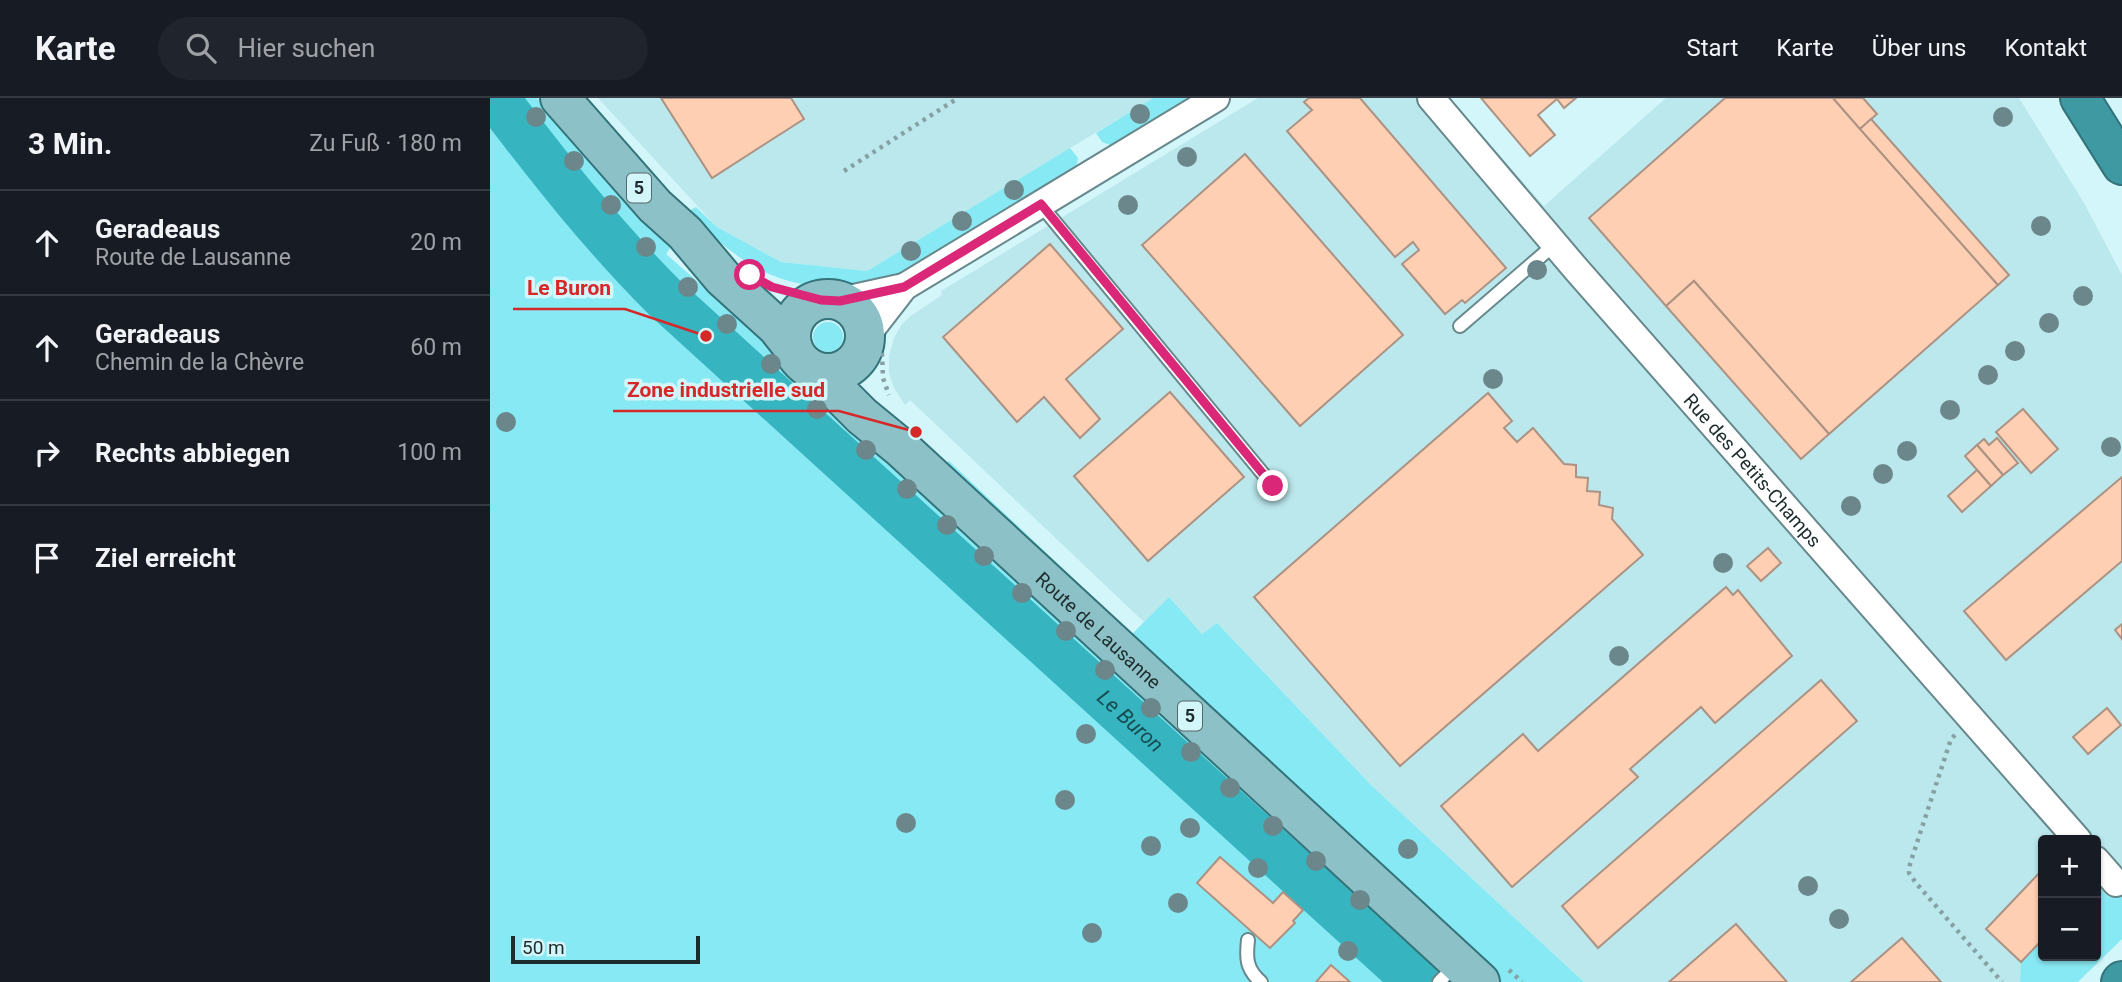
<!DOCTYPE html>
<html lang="de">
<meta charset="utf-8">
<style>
:root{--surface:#171b24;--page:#20242c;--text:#f1f3f6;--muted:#9ea1a6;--line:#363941}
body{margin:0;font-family:Roboto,sans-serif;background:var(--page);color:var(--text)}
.controls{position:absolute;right:21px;bottom:21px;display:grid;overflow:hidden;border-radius:7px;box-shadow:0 2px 5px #0004}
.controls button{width:63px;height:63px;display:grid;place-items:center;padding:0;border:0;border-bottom:2px solid var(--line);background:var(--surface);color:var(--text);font:35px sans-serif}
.scale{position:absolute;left:21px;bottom:18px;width:189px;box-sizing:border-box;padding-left:7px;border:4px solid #1e2c2d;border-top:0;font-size:19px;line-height:24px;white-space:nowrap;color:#1e2c2d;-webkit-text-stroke:5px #d2f6fa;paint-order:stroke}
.stop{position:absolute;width:21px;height:21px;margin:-16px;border:5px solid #db2777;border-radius:50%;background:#fff}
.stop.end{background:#db2777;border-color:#fff;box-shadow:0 2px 7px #0008}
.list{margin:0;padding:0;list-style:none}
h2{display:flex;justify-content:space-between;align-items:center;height:91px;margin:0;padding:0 28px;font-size:30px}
h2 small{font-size:23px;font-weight:400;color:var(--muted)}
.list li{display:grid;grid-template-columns:46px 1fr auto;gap:21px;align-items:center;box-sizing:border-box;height:105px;padding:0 28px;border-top:2px solid var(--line)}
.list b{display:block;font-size:26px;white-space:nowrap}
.list p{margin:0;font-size:23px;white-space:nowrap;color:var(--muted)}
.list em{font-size:23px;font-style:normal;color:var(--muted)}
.icon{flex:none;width:38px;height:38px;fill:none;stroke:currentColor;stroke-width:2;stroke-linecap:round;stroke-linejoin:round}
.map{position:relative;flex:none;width:1632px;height:884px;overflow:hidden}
header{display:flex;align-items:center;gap:42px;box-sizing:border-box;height:98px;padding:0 35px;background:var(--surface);border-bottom:2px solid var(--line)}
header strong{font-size:33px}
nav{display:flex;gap:38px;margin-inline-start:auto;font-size:24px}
.search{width:490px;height:63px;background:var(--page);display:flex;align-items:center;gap:18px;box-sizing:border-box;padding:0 24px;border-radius:38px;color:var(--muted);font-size:26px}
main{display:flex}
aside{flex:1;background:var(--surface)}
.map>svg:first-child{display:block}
</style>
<header>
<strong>Karte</strong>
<div class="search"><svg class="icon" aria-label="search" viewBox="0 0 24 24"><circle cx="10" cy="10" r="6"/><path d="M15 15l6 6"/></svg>Hier suchen</div>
<nav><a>Start</a><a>Karte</a><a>Über uns</a><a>Kontakt</a></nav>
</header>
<main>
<aside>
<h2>3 Min.<small>Zu Fuß · 180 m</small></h2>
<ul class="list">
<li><svg class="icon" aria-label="ahead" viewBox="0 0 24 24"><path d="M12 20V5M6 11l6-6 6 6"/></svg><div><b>Geradeaus</b><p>Route de Lausanne</p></div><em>20 m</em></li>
<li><svg class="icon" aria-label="ahead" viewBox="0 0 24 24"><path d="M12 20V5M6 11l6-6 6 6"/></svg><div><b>Geradeaus</b><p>Chemin de la Chèvre</p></div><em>60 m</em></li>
<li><svg class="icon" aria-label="right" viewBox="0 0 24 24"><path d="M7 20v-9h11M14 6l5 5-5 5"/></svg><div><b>Rechts abbiegen</b></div><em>100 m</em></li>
<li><svg class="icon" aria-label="arrive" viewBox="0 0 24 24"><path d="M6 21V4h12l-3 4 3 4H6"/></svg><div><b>Ziel erreicht</b></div></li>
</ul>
</aside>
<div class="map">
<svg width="1632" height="884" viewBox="0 0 1632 884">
<rect width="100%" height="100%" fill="#d2f6fa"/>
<g fill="#bbe8ed">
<polygon points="108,0 663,0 377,173 291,164 227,129"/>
<polygon points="768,0 959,0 1054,108 1176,0 1529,0 1594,105 1632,177 1632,786 1618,800 1606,787 1606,742 1553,742 1553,841 1531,864 1530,884 1094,884 882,688 727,525 712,536 679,499 654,524 420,302 415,307 404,290 399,275 399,258 404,240 412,226 422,217 452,197 451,193"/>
</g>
<g fill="#87e9f3">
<polygon points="0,0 47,0 102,66 181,149 176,156 222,196 259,224 280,250 288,267 299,281 331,299 347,313 363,337 370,332 970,884 0,884"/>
<polygon points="663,0 702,0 623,48 612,44 606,35"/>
<path d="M580 50 588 60 586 70 420 170C368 196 304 196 255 163 234 149 215 131 197 114L206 109 227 129 291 164 377 173Z"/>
<circle cx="338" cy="239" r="15"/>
<polygon points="459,363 642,536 679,499 712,536 727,525 882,688 1094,884 1010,884 810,701 454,368"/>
<polygon points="1632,786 1632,841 1591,881 1588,884 1530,884 1531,864 1553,841 1553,858 1606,858 1606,787 1618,799"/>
</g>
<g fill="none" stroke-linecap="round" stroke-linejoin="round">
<path stroke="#36b4c0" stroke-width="46" id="s1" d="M6 0C60 71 112 137 175 200L927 884"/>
</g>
<g fill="#fecfb3" stroke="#ac9283" stroke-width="2">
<polygon points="171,0 301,0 314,21 222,80"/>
<polygon points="819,0 870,0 1016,170 975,205 972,202 955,216 912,166 929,152 923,144 905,159 797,33 822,12 814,4"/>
<polygon points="991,0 1086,0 1074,10 1067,1 1048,17 1065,37 1040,58"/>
<polygon points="1235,0 1343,0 1508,187 1339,336 1204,183 1176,208 1099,120"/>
<polygon points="1343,0 1373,0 1387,16 1370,31"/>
<polygon points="1381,21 1519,177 1508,187 1370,31"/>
<polygon points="755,56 913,237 810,328 652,147"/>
<polygon points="560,146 633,231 576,281 610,321 590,340 554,299 527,324 453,239"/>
<polygon points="1204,183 1339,336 1311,361 1176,208"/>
<polygon points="680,294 754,379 658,463 584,378"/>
<polygon points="998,295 1022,323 1014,330 1027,344 1043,330 1074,366 1086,367 1086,379 1098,380 1097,393 1110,394 1109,407 1123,410 1122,421 1153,457 910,668 764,499"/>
<polygon points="1533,311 1568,351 1541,375 1506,334"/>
<polygon points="1507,340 1528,365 1513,377 1487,347 1494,341 1499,347"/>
<polygon points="1487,347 1513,377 1501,388 1475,358"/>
<polygon points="1487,372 1501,388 1472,414 1458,398"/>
<polygon points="1632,379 1632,463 1516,562 1474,513"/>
<polygon points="1278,450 1291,465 1271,483 1257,468"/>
<polygon points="1236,489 1243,497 1248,492 1302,558 1225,625 1211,609 1140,671 1148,679 1022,789 951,708 1033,636 1048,653"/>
<polygon points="1632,526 1632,541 1625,532"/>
<polygon points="1331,582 1367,623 1108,850 1072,808"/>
<polygon points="1617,610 1631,627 1598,656 1583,639"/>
<polygon points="730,759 783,805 793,794 813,812 803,823 805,825 780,850 707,785"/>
<polygon points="1553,771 1553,841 1531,864 1496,831"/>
<polygon points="1246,826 1297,884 1179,884"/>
<polygon points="1412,840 1451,884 1361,884"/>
<polygon points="841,867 860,884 826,884"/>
</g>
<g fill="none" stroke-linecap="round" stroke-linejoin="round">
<g stroke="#67888c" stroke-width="16">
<g id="service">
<polyline points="550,106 783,388"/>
<polyline points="970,228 1065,146"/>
<path d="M758 842C756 860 756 871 771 884"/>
<polyline points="949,884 966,866"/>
</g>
</g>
<g stroke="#67888c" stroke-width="30">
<g id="minor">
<path id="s2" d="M941 0 1086 171 1588 742"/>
<polyline points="350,203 414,189"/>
<polyline points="376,238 414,189 726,0"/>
<polyline points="1606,762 1626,785"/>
</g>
</g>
<g stroke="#337379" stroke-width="42">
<g id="primary">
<polyline points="70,0 165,108 195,135 233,180 287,229 302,248"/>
<circle cx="338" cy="238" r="37"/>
<path id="s3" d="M329 275 372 318 411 350 990 884"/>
</g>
</g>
<g stroke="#337379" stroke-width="42">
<g id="motorway">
<polyline points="1590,0 1632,67"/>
<polyline points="1631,884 1632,883"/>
</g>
</g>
<g stroke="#86a1a3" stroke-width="4.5" stroke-dasharray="3.5 5" stroke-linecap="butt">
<polyline points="354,73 468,0"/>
<polyline points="392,255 393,280 399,297"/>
<polyline points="1465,637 1461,641 1420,766 1419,775 1426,785 1512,884"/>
<polyline points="1019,872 1032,884"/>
</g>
<use href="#service" stroke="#fff" stroke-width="12"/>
<use href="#minor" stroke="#fff" stroke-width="26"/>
<use href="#primary" stroke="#8cc2c7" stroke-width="38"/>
<use href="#motorway" stroke="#3f99a2" stroke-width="38"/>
</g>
<g fill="#6c878b">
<circle cx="650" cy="16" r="10"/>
<circle cx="46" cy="19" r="10"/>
<circle cx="1513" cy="19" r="10"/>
<circle cx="697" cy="59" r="10"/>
<circle cx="84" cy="63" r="10"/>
<circle cx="524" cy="92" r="10"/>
<circle cx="121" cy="107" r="10"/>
<circle cx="638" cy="107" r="10"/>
<circle cx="472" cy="123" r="10"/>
<circle cx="1551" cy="128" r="10"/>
<circle cx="156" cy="149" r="10"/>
<circle cx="421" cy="153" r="10"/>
<circle cx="1047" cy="172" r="10"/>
<circle cx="198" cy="189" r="10"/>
<circle cx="1593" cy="198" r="10"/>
<circle cx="1559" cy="225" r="10"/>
<circle cx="237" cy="226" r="10"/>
<circle cx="1525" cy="253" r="10"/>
<circle cx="281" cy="266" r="10"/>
<circle cx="1498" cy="277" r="10"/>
<circle cx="1003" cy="281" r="10"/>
<circle cx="327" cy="311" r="10"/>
<circle cx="1460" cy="312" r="10"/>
<circle cx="16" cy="324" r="10"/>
<circle cx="1621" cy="349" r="10"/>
<circle cx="376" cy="352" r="10"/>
<circle cx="1417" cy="353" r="10"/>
<circle cx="1393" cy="376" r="10"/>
<circle cx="417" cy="391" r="10"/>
<circle cx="1361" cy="408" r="10"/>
<circle cx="457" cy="427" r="10"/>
<circle cx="494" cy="458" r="10"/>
<circle cx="1233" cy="465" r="10"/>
<circle cx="532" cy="495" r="10"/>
<circle cx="576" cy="533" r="10"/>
<circle cx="1129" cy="558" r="10"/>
<circle cx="615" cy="572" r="10"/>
<circle cx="661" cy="610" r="10"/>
<circle cx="596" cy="636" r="10"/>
<circle cx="701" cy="654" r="10"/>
<circle cx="740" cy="690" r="10"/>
<circle cx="575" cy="702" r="10"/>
<circle cx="416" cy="725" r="10"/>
<circle cx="783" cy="728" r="10"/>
<circle cx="700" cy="730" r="10"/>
<circle cx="661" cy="748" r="10"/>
<circle cx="918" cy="751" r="10"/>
<circle cx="826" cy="763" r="10"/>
<circle cx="768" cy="770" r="10"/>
<circle cx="1318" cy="788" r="10"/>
<circle cx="870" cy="802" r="10"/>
<circle cx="688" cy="805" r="10"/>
<circle cx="1349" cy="821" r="10"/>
<circle cx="602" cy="835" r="10"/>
<circle cx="858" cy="853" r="10"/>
</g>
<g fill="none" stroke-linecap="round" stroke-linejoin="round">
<polyline stroke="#db2777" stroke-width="9" points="260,177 282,189 331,202 350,203 414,189 551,106 783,388"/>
</g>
<g text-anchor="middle" stroke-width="7" stroke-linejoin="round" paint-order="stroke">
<g fill="#d2f6fa" stroke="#54696a" stroke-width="2">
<rect x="137" y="75.5" width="24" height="29" rx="5"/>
<rect x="688" y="603.5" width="24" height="29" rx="5"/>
</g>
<g font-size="18" font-weight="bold" fill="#1e2c2d">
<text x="149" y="96">5</text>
<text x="700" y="624">5</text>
</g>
<g font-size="19" fill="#1e2c2d" stroke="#d2f6fa">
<text dy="7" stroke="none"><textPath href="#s2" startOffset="492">Rue des Petits-Champs</textPath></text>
<text dy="7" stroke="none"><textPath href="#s3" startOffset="380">Route de Lausanne</textPath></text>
</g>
<g font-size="21" font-style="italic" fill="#174c51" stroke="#d2f6fa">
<text dy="7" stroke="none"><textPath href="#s1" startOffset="891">Le Buron</textPath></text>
</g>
</g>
<path fill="none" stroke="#d62828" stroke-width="2.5" d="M216 238L135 211H23M426 334L349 313H123"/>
<g fill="#d62828" stroke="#d2f6fa" stroke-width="2.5">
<circle cx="216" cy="238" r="7"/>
<circle cx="426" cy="334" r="7"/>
</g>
<g font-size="21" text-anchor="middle" font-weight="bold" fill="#d62828" stroke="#d2f6fa" stroke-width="7" stroke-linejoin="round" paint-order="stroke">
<text x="79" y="197">Le Buron</text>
<text x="236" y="299">Zone industrielle sud</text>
</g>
</svg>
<div class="controls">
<button>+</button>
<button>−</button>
</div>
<div class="scale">50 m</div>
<div class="stop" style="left:260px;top:177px"></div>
<div class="stop end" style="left:783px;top:388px"></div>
</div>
</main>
